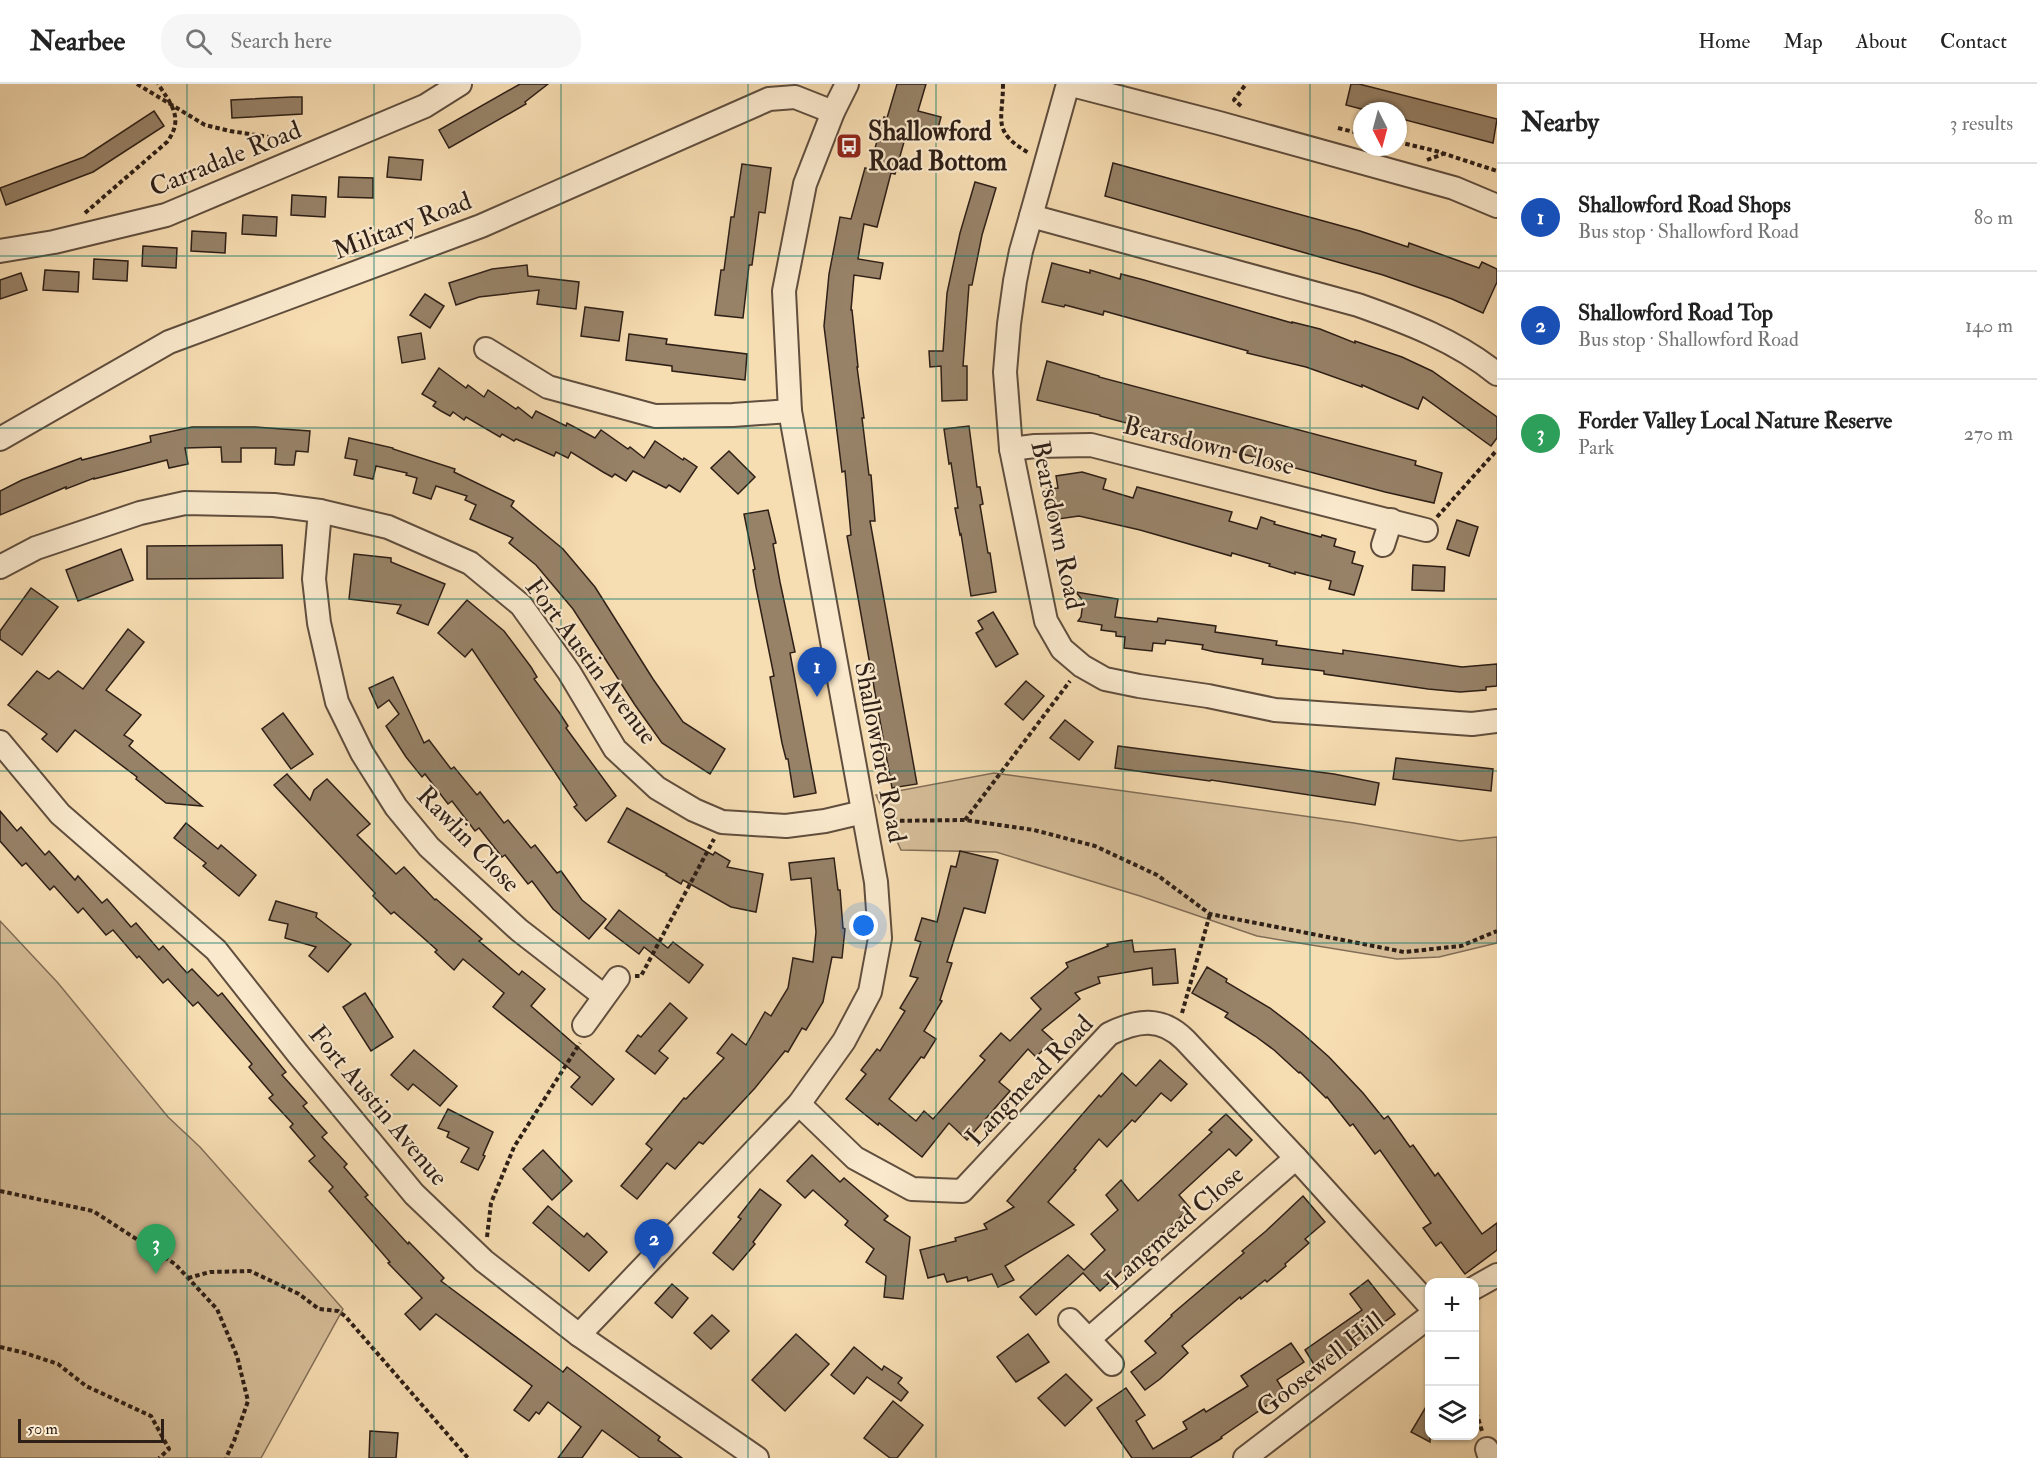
<!DOCTYPE html>
<meta charset="utf-8">
<style>
:root{--surface:#fff;--page:#f6f6f6;--text:#222;--muted:#767676;--line:#e0e0e0;--accent:#8f2418}
body{margin:0;font-family:"IM FELL Double Pica",serif;background:var(--page);color:var(--text)}
.controls{position:absolute;right:18px;bottom:18px;display:grid;overflow:hidden;border-radius:12px;box-shadow:0 2px 4px #0004}
.controls button{width:54px;height:54px;display:grid;place-items:center;padding:0;border:0;border-bottom:2px solid var(--line);background:var(--surface);color:var(--text);font:30px sans-serif}
.compass{position:absolute;left:1353px;top:18px;width:54px;height:54px;border-radius:50%;background:var(--surface);box-shadow:0 2px 4px #0004;rotate:174deg}
.scale{position:absolute;left:18px;bottom:15px;width:146px;box-sizing:border-box;padding-left:6px;border:3px solid #2e1f17;border-top:0;font-size:16px;line-height:21px;white-space:nowrap;color:#2e1f17;-webkit-text-stroke:4px #fae9cd;paint-order:stroke}
.you{position:absolute;left:864px;top:842px;width:21px;height:21px;margin:-15px;border:4px solid #fff;border-radius:50%;background:#1a73e8;box-shadow:0 0 0 9px #1a73e833}
.badge{display:grid;place-items:center;width:39px;height:39px;border-radius:50%;background:var(--accent);color:#fff;font-size:20px;font-weight:700}
.pin{position:absolute;translate:-50% -50px;filter:drop-shadow(0 2px 3px #0008)}
.pin::after{content:'';position:absolute;top:32px;width:21px;height:18px;background:inherit;clip-path:polygon(0 0,100% 0,50% 100%)}
.list{margin:0;padding:0;list-style:none}
h2{display:flex;justify-content:space-between;align-items:center;height:78px;margin:0;padding:0 24px;font-size:26px}
h2 small{font-size:20px;font-weight:400;color:var(--muted)}
.list li{display:grid;grid-template-columns:39px 1fr auto;gap:18px;align-items:center;box-sizing:border-box;height:108px;padding:0 24px;border-top:2px solid var(--line)}
.list b{display:block;font-size:22px;white-space:nowrap}
.list p{margin:0;font-size:20px;white-space:nowrap;color:var(--muted)}
.list em{font-size:20px;font-style:normal;color:var(--muted)}
.icon{flex:none;width:33px;height:33px;fill:none;stroke:currentColor;stroke-width:2;stroke-linecap:round;stroke-linejoin:round}
.map{position:relative;flex:none;width:1497px;height:1374px;overflow:hidden}
header{display:flex;align-items:center;gap:36px;box-sizing:border-box;height:84px;padding:0 30px;background:var(--surface);border-bottom:2px solid var(--line)}
header strong{font-size:28px}
nav{display:flex;gap:33px;margin-inline-start:auto;font-size:21px}
.search{width:420px;height:54px;background:var(--page);display:flex;align-items:center;gap:15px;box-sizing:border-box;padding:0 21px;border-radius:24px;color:var(--muted);font-size:22px}
main{display:flex}
aside{flex:1;background:var(--surface)}
.map>svg:first-child{display:block}
</style>
<header>
<strong>Nearbee</strong>
<div class="search"><svg class="icon" aria-label="search" viewBox="0 0 24 24"><circle cx="10" cy="10" r="6"/><path d="M15 15l6 6"/></svg>Search here</div>
<nav><a>Home</a><a>Map</a><a>About</a><a>Contact</a></nav>
</header>
<main>
<div class="map">
<svg width="1497" height="1374" viewBox="0 0 1497 1374">
<rect width="100%" height="100%" fill="#f7ddb2"/>
<filter id="stains"><feTurbulence type="fractalNoise" baseFrequency=".00333" numOctaves="4"/><feColorMatrix values="0 0 0 0 .2 0 0 0 0 .09 0 0 0 0 .02 0 0 0 .5 -.17"/></filter>
<radialGradient id="worn" r=".72"><stop offset=".6" stop-color="#630" stop-opacity="0"/><stop offset="1" stop-color="#630" stop-opacity=".3"/></radialGradient>
<g fill="#d5bd98" stroke="#826e58" stroke-width="1.5">
<polygon points="994,689 1354,739 1460,757 1497,753 1497,859 1439,873 1397,875 1257,852 1140,812 996,768 901,766 876,711"/>
<polygon points="0,837 58,899 168,1033 200,1063 343,1225 261,1374 0,1374"/>
</g>
<g fill="#978268" stroke="#2e1f17" stroke-width="1.5">
<polygon points="520,0 548,0 525,18 526,20 449,64 439,46"/>
<polygon points="897,0 926,0 918,27 941,33 937,48 909,40 895,90 891,89 877,143 864,140 861,157 858,175 883,179 880,195 854,191 851,226 852,226 858,283 857,283 864,334 862,334 869,391 871,391 875,437 870,437 917,700 892,704 847,452 851,451 845,387 842,388 824,242 829,190 840,133 851,135 865,84 869,85 884,33 887,34"/>
<polygon points="1351,0 1359,0 1497,35 1493,59 1398,34 1398,27 1369,27 1346,21"/>
<polygon points="292,13 302,13 302,30 232,34 231,16"/>
<polygon points="154,27 164,42 93,88 6,121 0,104 84,73"/>
<polygon points="389,73 423,76 421,96 387,93"/>
<polygon points="1113,79 1360,147 1408,163 1409,159 1479,184 1482,178 1497,185 1497,198 1483,229 1452,215 1383,191 1105,112"/>
<polygon points="742,80 771,84 765,129 759,128 752,181 749,181 743,234 715,231 721,186 724,186 731,133 734,133"/>
<polygon points="339,93 373,94 373,114 338,113"/>
<polygon points="975,98 996,104 982,151 972,201 969,201 963,282 967,282 967,316 942,317 941,282 930,283 929,267 943,267 947,209 960,149"/>
<polygon points="292,111 326,113 325,133 291,131"/>
<polygon points="243,131 277,133 276,152 242,150"/>
<polygon points="192,147 226,149 225,169 191,167"/>
<polygon points="143,162 177,164 176,184 142,182"/>
<polygon points="94,175 128,177 127,197 93,195"/>
<polygon points="1052,179 1090,189 1090,186 1120,195 1121,190 1144,196 1292,239 1292,238 1320,245 1355,259 1355,257 1402,273 1432,287 1497,333 1497,354 1491,362 1423,313 1418,325 1362,301 1362,303 1306,283 1247,269 1248,267 1104,227 1103,231 1065,221 1064,223 1042,218"/>
<polygon points="527,181 528,192 579,198 576,225 537,220 539,206 479,213 456,221 449,199 492,185"/>
<polygon points="45,186 79,188 78,208 43,206"/>
<polygon points="21,189 27,206 0,215 0,196"/>
<polygon points="425,210 444,222 430,244 410,231"/>
<polygon points="585,223 623,228 619,257 581,252"/>
<polygon points="421,249 425,275 402,279 398,253"/>
<polygon points="629,250 667,255 666,260 747,270 745,296 672,287 672,282 626,276"/>
<polygon points="1047,277 1099,292 1099,293 1416,377 1415,381 1442,389 1434,419 1385,408 1100,332 1100,331 1037,316"/>
<polygon points="439,284 466,304 468,301 484,313 488,306 516,325 518,323 532,334 536,327 566,342 567,339 595,354 601,346 628,365 630,363 644,374 655,357 683,376 684,374 697,383 680,408 669,401 666,404 633,387 626,397 615,390 612,393 603,388 571,368 568,374 556,368 554,372 516,355 514,357 502,350 500,353 466,333 464,336 453,328 450,332 441,327 433,322 436,318 422,310"/>
<polygon points="969,342 977,403 980,403 983,420 980,421 988,469 990,469 996,508 971,512 961,450 960,451 955,424 958,424 951,379 949,380 944,345"/>
<polygon points="192,343 255,343 310,347 308,368 296,367 294,381 284,381 275,380 276,364 241,364 241,378 222,378 221,363 185,364 188,380 169,384 167,376 94,395 94,394 66,405 66,403 0,431 0,407 22,396 81,374 82,376 151,358 150,352"/>
<polygon points="349,354 393,364 393,365 455,385 454,388 514,417 511,422 563,465 595,503 653,595 683,638 725,665 710,690 662,659 635,621 573,525 536,481 509,459 513,454 470,435 476,421 465,416 467,412 436,402 431,415 413,409 417,394 406,391 407,389 376,382 373,395 354,391 357,376 345,374"/>
<polygon points="729,367 755,393 738,410 711,384"/>
<polygon points="1082,388 1106,395 1103,405 1133,414 1137,403 1232,428 1229,437 1257,445 1261,433 1275,438 1274,440 1321,453 1322,451 1336,455 1334,462 1355,468 1352,479 1363,482 1354,511 1329,505 1331,497 1295,488 1295,490 1269,482 1270,480 1232,469 1231,472 1140,446 1079,432 1051,436 1046,405 1058,404 1056,392"/>
<polygon points="768,426 776,459 773,460 780,498 795,568 790,569 816,709 794,713 788,675 786,675 782,659 770,593 774,592 756,503 753,486 755,485 744,430"/>
<polygon points="1457,436 1478,443 1469,472 1447,465"/>
<polygon points="282,461 283,494 147,495 147,462"/>
<polygon points="121,465 133,496 78,517 66,486"/>
<polygon points="354,470 391,474 391,478 445,500 428,541 397,529 401,521 349,515"/>
<polygon points="1413,481 1445,483 1444,507 1412,506"/>
<polygon points="31,504 58,523 22,571 0,555 0,547"/>
<polygon points="1076,508 1118,515 1115,533 1157,538 1158,534 1216,542 1215,548 1277,557 1276,561 1343,570 1343,566 1462,583 1497,580 1497,602 1486,603 1486,606 1460,608 1428,605 1324,590 1324,587 1262,580 1263,575 1215,568 1202,565 1203,561 1166,556 1165,560 1153,559 1152,567 1124,564 1125,553 1116,552 1116,548 1101,546 1102,541 1078,537 1081,533 1083,517"/>
<polygon points="467,516 504,547 531,583 537,593 534,595 559,628 568,642 566,644 616,712 586,737 574,723 577,721 472,565 465,573 438,549"/>
<polygon points="993,528 1018,570 996,583 976,549 983,545 978,537"/>
<polygon points="128,545 144,558 106,606 141,631 124,651 133,657 129,662 202,722 166,719 136,695 137,693 75,646 57,668 42,655 47,650 8,621 37,587 49,595 58,587 83,605"/>
<polygon points="393,593 424,659 429,656 451,685 454,683 477,711 480,708 504,739 508,736 531,764 535,761 557,789 561,787 582,816 606,835 589,855 553,825 532,797 528,800 505,771 502,773 479,744 475,747 452,717 448,720 425,690 422,693 406,673 386,642 399,630 389,616 378,624 369,604"/>
<polygon points="1026,597 1044,612 1023,636 1005,620"/>
<polygon points="283,629 313,670 291,685 262,645"/>
<polygon points="1065,636 1093,658 1079,676 1050,654"/>
<polygon points="1118,662 1334,690 1379,699 1375,721 1211,696 1210,697 1115,684"/>
<polygon points="1396,674 1493,685 1491,707 1393,695"/>
<polygon points="287,690 310,716 314,706 327,695 370,740 357,751 396,790 404,783 435,816 436,815 482,855 479,857 519,891 522,887 545,905 531,922 614,995 592,1021 571,1003 580,993 493,923 504,909 463,875 454,886 435,868 437,866 394,828 391,830 373,812 375,809 274,701"/>
<polygon points="627,724 713,771 715,768 730,777 727,783 763,790 756,828 731,823 683,796 681,800 666,791 667,790 608,758"/>
<polygon points="0,727 17,747 21,743 45,771 49,767 75,796 78,792 102,819 107,815 131,843 136,839 159,866 163,862 187,889 192,885 218,912 222,909 286,988 282,991 307,1019 303,1022 327,1049 322,1053 347,1080 344,1083 368,1111 365,1113 408,1160 409,1158 444,1194 441,1197 563,1288 567,1283 587,1298 660,1353 658,1356 682,1374 640,1374 602,1346 582,1374 558,1374 581,1343 548,1318 539,1330 536,1328 529,1337 514,1326 532,1302 436,1230 420,1246 405,1230 422,1214 388,1179 390,1178 329,1107 333,1103 309,1077 315,1072 290,1043 293,1040 269,1014 273,1011 249,983 252,980 198,918 193,922 168,895 163,899 139,872 137,874 113,846 106,851 83,824 78,829 54,802 50,806 26,779 22,782 0,757"/>
<polygon points="186,739 218,765 221,761 256,791 239,812 203,782 206,779 174,754"/>
<polygon points="960,767 998,776 985,829 964,824 947,878 952,879 940,916 942,917 924,947 936,955 924,974 921,973 889,1015 916,1037 924,1027 933,1035 985,976 980,972 1001,949 1010,957 1041,925 1031,914 1068,883 1066,879 1108,862 1107,860 1132,856 1134,868 1175,865 1178,899 1153,901 1152,884 1098,893 1100,899 1075,909 1080,915 1042,946 1053,956 1036,973 1028,965 999,998 1010,1007 967,1056 949,1039 922,1073 879,1039 878,1041 846,1015 866,990 861,986 877,965 880,967 905,927 900,924 918,894 910,892 921,858 915,856 922,834 937,838 951,782 956,783"/>
<polygon points="834,774 838,806 840,806 843,844 845,845 842,874 832,873 823,918 806,946 802,944 788,968 785,967 755,1004 703,1060 699,1058 675,1085 667,1079 637,1115 621,1102 652,1065 646,1060 684,1014 686,1015 724,974 717,969 732,950 746,961 765,928 771,932 788,904 793,874 813,878 816,848 811,794 791,796 789,779"/>
<polygon points="276,817 317,829 316,833 351,860 328,888 309,872 316,863 285,854 288,840 269,836"/>
<polygon points="619,826 668,864 673,858 703,881 689,899 644,863 639,870 605,844"/>
<polygon points="1207,883 1227,895 1226,898 1270,924 1301,948 1329,973 1363,1009 1384,1035 1388,1032 1410,1063 1413,1061 1435,1092 1438,1089 1482,1150 1497,1139 1497,1166 1465,1190 1441,1158 1436,1162 1423,1144 1431,1139 1380,1066 1375,1070 1353,1040 1350,1042 1327,1013 1326,1014 1300,988 1299,989 1274,966 1255,952 1225,933 1228,929 1192,909"/>
<polygon points="365,909 393,953 371,967 343,923"/>
<polygon points="670,919 687,934 659,967 668,974 655,990 626,967 638,951 641,953"/>
<polygon points="414,966 457,1002 440,1022 413,1000 408,1006 391,991"/>
<polygon points="1160,976 1187,1000 1171,1017 1161,1009 1135,1038 1132,1036 1107,1063 1099,1055 1074,1085 1076,1086 1048,1118 1074,1141 1005,1182 1014,1196 998,1203 992,1190 968,1197 967,1193 947,1198 944,1190 928,1194 920,1166 956,1157 955,1154 987,1145 984,1140 1014,1123 1007,1117 1099,1011 1101,1013 1122,989 1136,1002"/>
<polygon points="448,1025 493,1048 483,1071 485,1072 478,1086 461,1078 469,1064 447,1053 449,1048 438,1044"/>
<polygon points="1226,1030 1252,1056 1236,1072 1229,1065 1179,1111 1190,1124 1100,1207 1083,1189 1036,1231 1020,1213 1068,1171 1084,1186 1105,1166 1091,1150 1118,1126 1106,1111 1121,1096 1138,1117 1212,1048 1209,1046"/>
<polygon points="543,1066 572,1097 552,1116 523,1085"/>
<polygon points="812,1071 840,1098 844,1094 888,1132 884,1136 910,1153 903,1215 884,1213 886,1192 866,1178 874,1165 845,1141 848,1137 813,1106 805,1114 787,1097"/>
<polygon points="760,1105 781,1121 753,1158 755,1160 733,1186 713,1169 741,1135 738,1133"/>
<polygon points="1303,1112 1325,1138 1305,1155 1309,1159 1285,1180 1286,1182 1267,1198 1265,1196 1241,1215 1240,1213 1182,1262 1188,1269 1160,1295 1145,1306 1131,1288 1156,1269 1145,1257 1172,1232 1171,1231 1244,1169 1242,1167 1266,1147"/>
<polygon points="548,1122 584,1153 587,1149 607,1168 589,1187 533,1139"/>
<polygon points="1368,1196 1395,1230 1366,1252 1368,1255 1318,1287 1305,1266 1362,1226 1350,1210"/>
<polygon points="672,1200 688,1214 672,1234 655,1219"/>
<polygon points="712,1231 729,1247 711,1265 694,1249"/>
<polygon points="796,1250 829,1280 785,1327 752,1296"/>
<polygon points="1028,1250 1049,1278 1016,1298 997,1273"/>
<polygon points="1291,1259 1304,1278 1277,1296 1285,1309 1221,1353 1222,1354 1190,1374 1132,1374 1097,1324 1126,1304 1145,1331 1136,1337 1153,1365 1187,1345 1183,1338 1204,1325 1206,1328 1248,1302 1241,1292"/>
<polygon points="854,1263 882,1286 884,1282 902,1294 898,1299 908,1308 901,1317 867,1293 854,1310 831,1291"/>
<polygon points="1066,1290 1092,1316 1065,1342 1038,1314"/>
<polygon points="1430,1316 1430,1358 1411,1348"/>
<polygon points="893,1317 923,1341 897,1374 890,1374 864,1354"/>
<polygon points="370,1347 398,1349 396,1374 369,1374"/>
</g>
<g fill="none" stroke-linecap="round" stroke-linejoin="round">
<g stroke="#604e3e" stroke-width="26">
<g id="street">
<polyline points="1068,0 1219,39 1454,104 1497,122"/>
<polyline points="1031,132 1068,0"/>
<polyline points="0,167 54,158 166,131 425,22 460,0"/>
<polyline points="486,265 548,303 655,332 733,331 790,327"/>
<path d="M1497 290C1457 257 1406 238 1358 221L1031 132 1021 167 1015 197 1009 240 1005 288 1011 365 1046 537 1062 565 1082 582 1105 595 1139 602 1208 612 1275 626 1472 640 1497 637"/>
<polyline points="0,355 169,258 481,142 769,15 795,13 833,28"/>
<polyline points="1011,365 1035,362 1091,361 1426,446"/>
<polyline points="320,427 314,495 319,539 337,618 362,669 396,723 429,763 519,846 604,912"/>
<polyline points="1383,461 1391,436"/>
<polyline points="0,483 36,464 140,429 185,419 274,421 320,427 388,443 470,479 521,521 569,588 615,665 657,704 694,726 722,738 786,742 825,737 863,728"/>
<polyline points="0,658 60,730 216,866 298,970 414,1110 484,1177 579,1251 757,1374"/>
<polyline points="584,941 618,894"/>
<path d="M799 1020 855 1074 912 1105 962 1107 1109 950C1137 936 1161 932 1185 956L1296 1074 1430 1222"/>
<polyline points="1474,1204 1497,1191"/>
<polyline points="1070,1236 1112,1280"/>
<polyline points="579,1251 799,1020 844,957 870,908 880,854 876,798 790,327 784,207 805,100 833,28 847,0"/>
<polyline points="1089,1255 1296,1074"/>
<polyline points="1487,1365 1490,1374"/>
<polyline points="1245,1374 1430,1232"/>
</g>
</g>
<g stroke="#2e1f17" stroke-width="4" stroke-dasharray="4.5 3" stroke-linecap="butt">
<polyline points="137,0 205,41 230,47 289,56"/>
<path d="M1003 0C1003 37 991 47 1029 69"/>
<polyline points="1241,22 1234,16 1246,0"/>
<polyline points="1338,44 1362,50"/>
<polyline points="1398,58 1436,67 1497,87"/>
<polyline points="1427,76 1443,70"/>
<path d="M85 129 167 58C184 35 172 21 158 0"/>
<polyline points="1437,433 1497,366"/>
<polyline points="965,736 1070,597"/>
<polyline points="885,737 965,736 1034,746 1095,762 1157,791 1210,830 1404,868 1461,862 1497,847"/>
<polyline points="635,892 641,892 714,755"/>
<polyline points="1182,929 1210,830"/>
<polyline points="0,1107 93,1127 175,1180 217,1225 237,1272 248,1317 234,1357 226,1374"/>
<polyline points="487,1153 491,1119 514,1063 580,959"/>
<polyline points="188,1194 210,1188 250,1187 299,1210 319,1225 338,1227 345,1232 468,1374"/>
<polyline points="0,1263 25,1269 58,1280 86,1302 151,1332 169,1365 159,1374"/>
<polyline points="1474,1321 1482,1347"/>
</g>
<use href="#street" stroke="#fae9cd" stroke-width="22"/>
</g>
<path fill="none" stroke="#0f766e" stroke-width="1.5" stroke-opacity="0.55" d="M187 0V1374M374 0V1374M561 0V1374M748 0V1374M936 0V1374M1123 0V1374M1310 0V1374M0 172H1497M0 344H1497M0 515H1497M0 687H1497M0 859H1497M0 1030H1497M0 1202H1430M1474 1202H1497"/>
<defs>
<g id="bus-square" transform="scale(1.35)"><rect x="-9" y="-9" width="18" height="18" rx="4" fill="#8f2418" stroke="#fae9cd"/><path d="M-5-6H5V4H4V6H2V4H-2V6H-4V4H-5ZM-3.5-4V0h7V-4ZM-3.5 1.2v1.5H-2V1.2ZM2 1.2v1.5H3.5V1.2Z" fill="#fff"/></g>
</defs>
<g fill-rule="evenodd">
<use href="#bus-square" x="849" y="62"/>
</g>
<g text-anchor="middle" stroke-width="4.5" stroke-linejoin="round" paint-order="stroke">
<g font-size="26" font-weight="bold" fill="#2e1f17" stroke="#fae9cd" text-anchor="start">
<text x="868" y="56">Shallowford<tspan x="868" dy="30">Road Bottom</tspan></text>
</g>
<g font-size="26" fill="#2e1f17" stroke="#fae9cd">
<text transform="translate(225 74) rotate(-22)" y="9">Carradale Road</text>
<text transform="translate(402 141) rotate(-21)" y="9">Military Road</text>
<text transform="translate(1209 361) rotate(14)" y="9">Bearsdown Close</text>
<text transform="translate(1058 441) rotate(78)" y="9">Bearsdown Road</text>
<text transform="translate(592 577) rotate(53)" y="9">Fort Austin Avenue</text>
<text transform="translate(881 668) rotate(79)" y="9">Shallowford Road</text>
<text transform="translate(469 755) rotate(46)" y="9">Rawlin Close</text>
<text transform="translate(1029 996) rotate(-46)" y="9">Langmead Road</text>
<text transform="translate(379 1021) rotate(50)" y="9">Fort Austin Avenue</text>
<text transform="translate(1174 1143) rotate(-41)" y="9">Langmead Close</text>
<text transform="translate(1320 1280) rotate(-38)" y="9">Goosewell Hill</text>
</g>
</g>
<rect width="100%" height="100%" filter="url(#stains)"/>
<rect width="100%" height="100%" fill="url(#worn)"/>
</svg>
<div class="controls">
<button>+</button>
<button>−</button>
<button><svg class="icon" aria-label="layers" viewBox="0 0 24 24"><path d="M12 4l9 5-9 5-9-5zM3 14l9 5 9-5"/></svg></button>
</div>
<svg class="compass" viewBox="-18 -18 36 36"><path d="M0-13l5 13h-10z" fill="#e53935"/><path d="M0 13l5-13h-10z" fill="#767676"/></svg>
<div class="scale">50 m</div>
<div class="you"></div>
<div class="pin badge" style="left:817px;top:613px;background:#1a4fb4">1</div>
<div class="pin badge" style="left:654px;top:1185px;background:#1a4fb4">2</div>
<div class="pin badge" style="left:156px;top:1190px;background:#2e9e5b">3</div>
</div>
<aside>
<h2>Nearby<small>3 results</small></h2>
<ul class="list">
<li><span class="badge" style="background:#1a4fb4">1</span><div><b>Shallowford Road Shops</b><p>Bus stop · Shallowford Road</p></div><em>80 m</em></li>
<li><span class="badge" style="background:#1a4fb4">2</span><div><b>Shallowford Road Top</b><p>Bus stop · Shallowford Road</p></div><em>140 m</em></li>
<li><span class="badge" style="background:#2e9e5b">3</span><div><b>Forder Valley Local Nature Reserve</b><p>Park</p></div><em>270 m</em></li>
</ul>
</aside>
</main>
